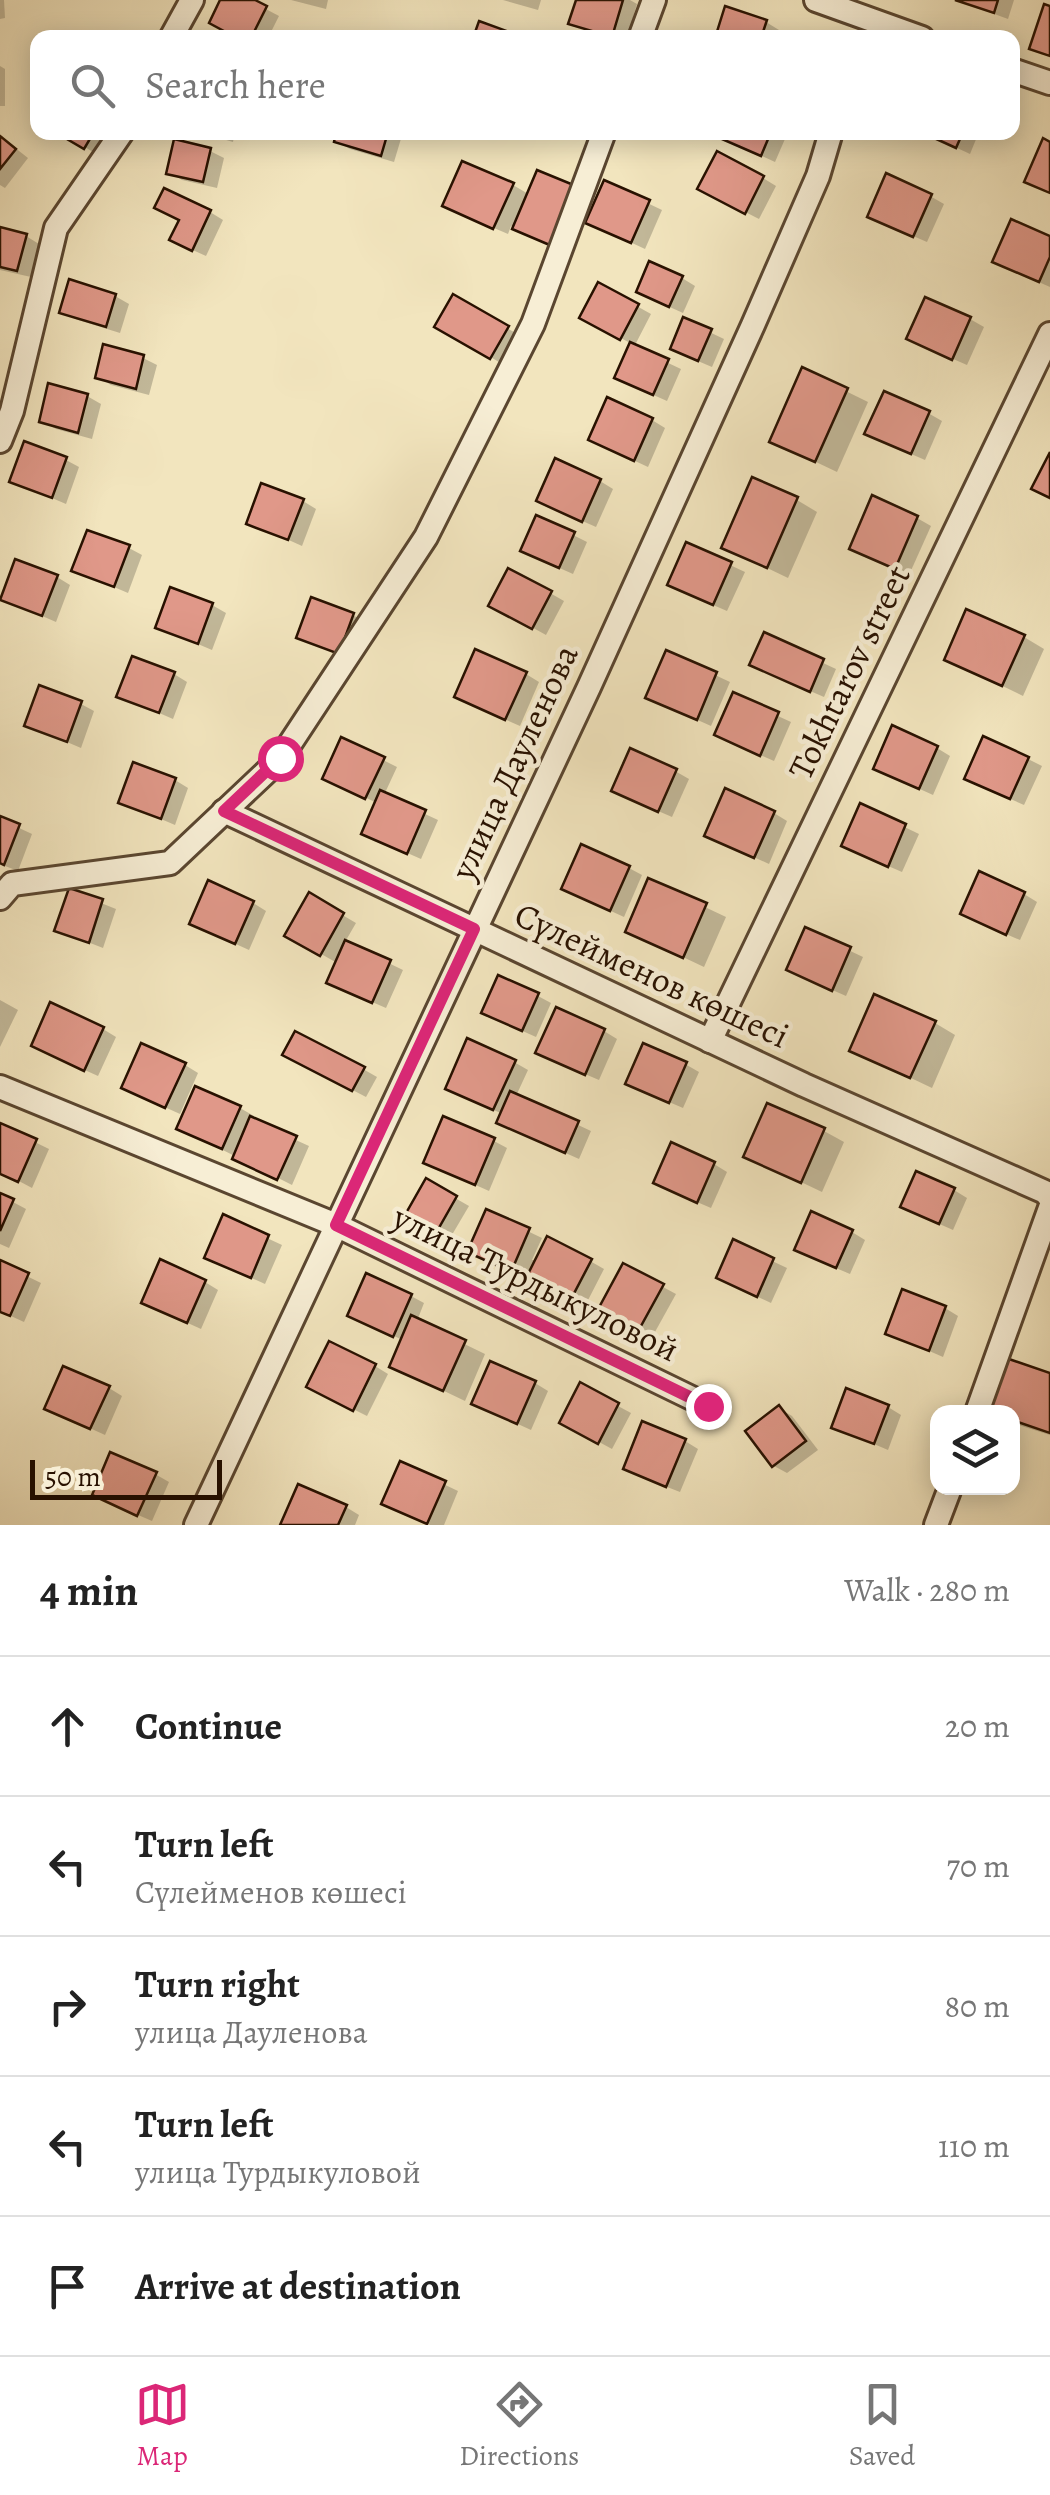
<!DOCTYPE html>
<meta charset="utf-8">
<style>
:root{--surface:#fff;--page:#f6f6f6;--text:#222;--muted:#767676;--line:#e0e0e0;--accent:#db2777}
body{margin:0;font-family:Alegreya,serif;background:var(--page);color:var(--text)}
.controls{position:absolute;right:30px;bottom:30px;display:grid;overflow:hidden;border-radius:20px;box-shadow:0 5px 25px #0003}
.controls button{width:90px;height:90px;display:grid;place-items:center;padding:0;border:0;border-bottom:2px solid var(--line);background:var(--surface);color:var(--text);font:50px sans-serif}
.scale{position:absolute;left:30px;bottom:25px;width:192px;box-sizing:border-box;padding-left:10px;border:5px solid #281100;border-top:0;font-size:28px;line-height:35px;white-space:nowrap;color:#281100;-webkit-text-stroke:8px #f7eed5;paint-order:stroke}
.stop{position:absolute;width:30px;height:30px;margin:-22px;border:8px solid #db2777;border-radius:50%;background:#fff}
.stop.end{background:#db2777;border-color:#fff;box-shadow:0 2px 10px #0008}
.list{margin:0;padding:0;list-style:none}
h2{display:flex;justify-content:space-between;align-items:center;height:130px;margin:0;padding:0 40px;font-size:42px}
h2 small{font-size:32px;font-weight:400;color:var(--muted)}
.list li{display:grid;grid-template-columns:65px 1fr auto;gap:30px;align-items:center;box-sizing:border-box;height:140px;padding:0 40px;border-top:2px solid var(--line)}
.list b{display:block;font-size:38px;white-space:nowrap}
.list p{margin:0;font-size:32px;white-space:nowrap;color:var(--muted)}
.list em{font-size:32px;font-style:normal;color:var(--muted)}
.icon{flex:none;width:55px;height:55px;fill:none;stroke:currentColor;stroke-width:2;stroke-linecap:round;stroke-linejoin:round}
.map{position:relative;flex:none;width:1050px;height:1525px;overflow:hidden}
.search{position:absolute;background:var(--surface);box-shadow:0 5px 25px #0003;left:30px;right:30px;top:30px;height:110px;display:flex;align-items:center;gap:25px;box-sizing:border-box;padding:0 35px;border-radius:20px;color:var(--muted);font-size:38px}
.sheet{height:830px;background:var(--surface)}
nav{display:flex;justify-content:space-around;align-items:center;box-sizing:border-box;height:140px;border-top:2px solid var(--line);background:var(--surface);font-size:28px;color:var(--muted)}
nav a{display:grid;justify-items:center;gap:5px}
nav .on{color:var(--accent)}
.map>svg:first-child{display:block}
</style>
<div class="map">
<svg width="1050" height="1525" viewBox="0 0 1050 1525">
<rect width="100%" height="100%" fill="#f2e5be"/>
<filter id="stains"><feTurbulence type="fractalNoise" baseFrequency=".002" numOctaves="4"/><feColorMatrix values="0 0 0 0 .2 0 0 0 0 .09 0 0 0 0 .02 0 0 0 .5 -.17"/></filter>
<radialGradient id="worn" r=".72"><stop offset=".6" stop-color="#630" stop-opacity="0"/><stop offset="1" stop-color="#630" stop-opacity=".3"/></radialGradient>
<g fill="#0003">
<polygon points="0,0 4,0 5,18 0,19"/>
<polygon points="223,0 249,0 279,16 268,38 240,38"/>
<polygon points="291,0 328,0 326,9"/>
<polygon points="503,0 541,0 538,10"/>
<polygon points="578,0 630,0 637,4 627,38 607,38 571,23"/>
<polygon points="956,0 1014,0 1008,19"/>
<polygon points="766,22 779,30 777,38 717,38"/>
<polygon points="0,66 5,69 5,106 0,106"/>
<polygon points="60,132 112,132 98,155"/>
<polygon points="199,132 235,132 233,142"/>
<polygon points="339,132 403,132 394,162 350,149 336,141"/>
<polygon points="719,132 788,132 775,162 731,142"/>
<polygon points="923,132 979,132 970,154"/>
<polygon points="0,136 28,158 5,188 0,185"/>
<polygon points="210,151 224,158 217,188 182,180 169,172"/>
<polygon points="763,178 776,186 759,219 714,196"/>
<polygon points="605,183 662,210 645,249 602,229"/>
<polygon points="513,185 530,195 529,236 511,226 508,234 459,213"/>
<polygon points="930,196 944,204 927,242 883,223"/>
<polygon points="210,212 223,220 206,256 186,247 182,220"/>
<polygon points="0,230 26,236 39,244 31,277 0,270"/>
<polygon points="1050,239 1050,287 1009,269"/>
<polygon points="682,278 695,286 683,313 652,299"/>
<polygon points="599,285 651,314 634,347 681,369 667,401 631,385 632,344 582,317"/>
<polygon points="115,296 129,304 120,333 75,319 62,311"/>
<polygon points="454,298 521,336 504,365 438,326"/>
<polygon points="970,319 984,327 967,365 923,346"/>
<polygon points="684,320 724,339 712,367 686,356"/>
<polygon points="143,358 157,365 149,395 111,385 98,377"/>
<polygon points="803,370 868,402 837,472 772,441"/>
<polygon points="87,396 101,404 92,439 56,429 42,421"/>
<polygon points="928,413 942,421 925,460 881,441"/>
<polygon points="652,420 665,428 648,467 605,447"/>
<polygon points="66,460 79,467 66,504 12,481"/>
<polygon points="600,481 613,489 596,527 553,508"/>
<polygon points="797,500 817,512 788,578 724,547"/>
<polygon points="303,501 316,509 302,546 249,522"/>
<polygon points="917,518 931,526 909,575 865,555"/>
<polygon points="573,535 587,542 573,574 537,558"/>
<polygon points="687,545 745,572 727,611 683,592"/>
<polygon points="129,548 142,555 128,593 74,570"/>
<polygon points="57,577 70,585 56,622 3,599"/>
<polygon points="550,593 564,601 546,635 492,605"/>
<polygon points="212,605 226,613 212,650 158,627"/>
<polygon points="353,615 366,623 353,660 299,636"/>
<polygon points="765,636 836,669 824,697 766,672"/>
<polygon points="1024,637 1044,649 1023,696 947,659"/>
<polygon points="668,653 730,682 711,726 662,704"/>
<polygon points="174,674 187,682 173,719 120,696"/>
<polygon points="526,674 539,682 520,726 470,704"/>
<polygon points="734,696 791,722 774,761 730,742"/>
<polygon points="81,704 94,711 81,748 27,725"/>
<polygon points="937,748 950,756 933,795 889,775"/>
<polygon points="1028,759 1042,766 1024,805 981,786"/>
<polygon points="383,760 397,767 384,795 438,820 421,859 378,840 377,803 339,785"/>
<polygon points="675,771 689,779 672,817 628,798"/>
<polygon points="175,780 188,788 175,825 121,802"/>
<polygon points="861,806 919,834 902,872 858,853"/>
<polygon points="774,813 787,821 769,864 720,842"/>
<polygon points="0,819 32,834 18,871 0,864"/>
<polygon points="629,868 642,875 624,917 578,896"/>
<polygon points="650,881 726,917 704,967 628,931"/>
<polygon points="71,891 116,909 103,948 57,930"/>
<polygon points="1024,894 1037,902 1020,940 976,921"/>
<polygon points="310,896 356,923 345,942 403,970 386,1008 342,989 337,963 288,935"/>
<polygon points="253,903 266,911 249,950 205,930"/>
<polygon points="806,930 863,957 846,996 803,977"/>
<polygon points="538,996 551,1003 536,1037 498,1020"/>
<polygon points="0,1000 18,1010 0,1047"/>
<polygon points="935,1023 955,1035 932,1088 852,1050"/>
<polygon points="103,1029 116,1037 98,1076 47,1053"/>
<polygon points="604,1031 617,1039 599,1080 552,1060"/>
<polygon points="299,1062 363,1069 377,1077 366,1097"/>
<polygon points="514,1062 528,1070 516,1096 591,1131 579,1159 512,1129 503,1114 461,1096"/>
<polygon points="685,1064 699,1072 683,1108 641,1090"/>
<polygon points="185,1065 198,1073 180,1114 138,1095"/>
<polygon points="196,1089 240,1108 254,1116 252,1120 309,1146 292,1185 193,1135"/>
<polygon points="0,1125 49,1149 32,1188 0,1171"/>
<polygon points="824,1131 844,1142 822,1192 746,1156"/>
<polygon points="494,1141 507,1148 489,1191 440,1169"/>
<polygon points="714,1164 727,1172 711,1208 669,1190"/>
<polygon points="427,1182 469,1206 446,1245 404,1221"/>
<polygon points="954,1190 967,1198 953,1230 917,1214"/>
<polygon points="0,1195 26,1209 9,1248 0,1244"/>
<polygon points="488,1212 542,1238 532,1260 590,1261 604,1269 585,1306 526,1275 484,1259"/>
<polygon points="224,1218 282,1245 265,1284 221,1264"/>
<polygon points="852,1232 865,1240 850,1274 810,1257"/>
<polygon points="734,1243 787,1268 771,1303 732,1285"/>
<polygon points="0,1263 41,1283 24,1322 0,1311"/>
<polygon points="624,1266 676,1294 650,1341 599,1313"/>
<polygon points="205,1282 218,1290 201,1329 157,1309"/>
<polygon points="411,1296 424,1303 417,1321 485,1354 465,1401 392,1366 403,1340 364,1323"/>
<polygon points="945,1308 958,1316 943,1357 888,1333"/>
<polygon points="375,1366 388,1374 367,1416 323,1394"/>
<polygon points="1050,1376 1050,1435 1012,1423 1012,1412 991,1411"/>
<polygon points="535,1383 548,1391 531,1430 487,1410"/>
<polygon points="581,1386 631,1413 612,1449 562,1422"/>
<polygon points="109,1388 122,1396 105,1435 61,1415"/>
<polygon points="888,1407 901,1415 888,1450 834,1427"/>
<polygon points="779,1408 792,1416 818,1450 787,1473 774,1466"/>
<polygon points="685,1441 698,1449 680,1492 639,1476"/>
<polygon points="401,1464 458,1491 444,1525 430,1525 398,1511"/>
<polygon points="155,1474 169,1482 152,1521 108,1502"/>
<polygon points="346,1507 359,1515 355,1525 283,1525"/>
</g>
<g fill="#e09889" stroke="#281100" stroke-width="2.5">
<polygon points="220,0 255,0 267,6 251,38 237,38 209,23"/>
<polygon points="576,0 623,0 612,37 568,24"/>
<polygon points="955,0 998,0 994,13"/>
<polygon points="1044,4 1050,6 1050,56 1029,49"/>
<polygon points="725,6 767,20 761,38 715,38"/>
<polygon points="479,21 526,38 473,38"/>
<polygon points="55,132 94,132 84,149"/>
<polygon points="336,132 388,132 381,156 334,142"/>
<polygon points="716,132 771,132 761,156 715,136"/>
<polygon points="921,132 963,132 956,148"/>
<polygon points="0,136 16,149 0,169"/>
<polygon points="1043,138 1050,142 1050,193 1024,182"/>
<polygon points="174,139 211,148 203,182 166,174"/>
<polygon points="717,151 764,176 745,214 697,189"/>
<polygon points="462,161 514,183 493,229 442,206"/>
<polygon points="537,170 576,186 552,246 512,229"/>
<polygon points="886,173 932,194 913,237 867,217"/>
<polygon points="604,180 650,200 631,243 585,223"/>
<polygon points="164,188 211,210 192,251 169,240 179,220 154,208"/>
<polygon points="1011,219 1050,236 1050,257 1039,282 992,262"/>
<polygon points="0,227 27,234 17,271 0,267"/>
<polygon points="649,261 683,276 669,307 636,292"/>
<polygon points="69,279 116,294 106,327 59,313"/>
<polygon points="598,282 639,304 620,340 579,318"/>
<polygon points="453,294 509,326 490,359 434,327"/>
<polygon points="925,297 971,317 952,360 906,339"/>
<polygon points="683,317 712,329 698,361 670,349"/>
<polygon points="630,342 669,359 653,395 614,378"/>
<polygon points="103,344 144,355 136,389 95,378"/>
<polygon points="802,367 848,388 815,462 769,442"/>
<polygon points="48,383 88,394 78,433 39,422"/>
<polygon points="884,391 930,411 911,454 864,434"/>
<polygon points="607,397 653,418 634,461 588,440"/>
<polygon points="24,441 67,457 52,498 9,482"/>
<polygon points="1050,452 1050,498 1031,489"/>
<polygon points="555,458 601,479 582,522 536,501"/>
<polygon points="752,477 798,497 767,568 721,548"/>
<polygon points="261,483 304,499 288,540 246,524"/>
<polygon points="872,495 918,516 895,569 849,549"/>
<polygon points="536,515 575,532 559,568 520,551"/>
<polygon points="87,530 130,545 114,587 71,571"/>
<polygon points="686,542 732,562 713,605 667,585"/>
<polygon points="15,559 58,575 42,616 0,600"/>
<polygon points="508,568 552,591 532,629 488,606"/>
<polygon points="170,587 213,603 198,644 155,628"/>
<polygon points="311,597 354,613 339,654 296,638"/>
<polygon points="966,609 1025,635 1002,686 944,660"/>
<polygon points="764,632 824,659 810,692 749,665"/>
<polygon points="475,649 527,672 505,720 454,697"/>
<polygon points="666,650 717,672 697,720 645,698"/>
<polygon points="132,656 175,672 159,713 116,697"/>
<polygon points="39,685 82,701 67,742 24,726"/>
<polygon points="733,692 779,712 760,756 714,735"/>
<polygon points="892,725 938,746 919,789 873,769"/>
<polygon points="983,736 1029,757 1010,799 964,779"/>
<polygon points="341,737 385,757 365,799 322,779"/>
<polygon points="630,748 677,769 658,812 611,791"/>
<polygon points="133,762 176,778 161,819 118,803"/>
<polygon points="725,788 775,811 754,858 704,836"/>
<polygon points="380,790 426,810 407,854 361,834"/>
<polygon points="860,803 906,824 888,867 841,846"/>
<polygon points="0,816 20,824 4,865 0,863"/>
<polygon points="581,844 630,866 610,911 561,889"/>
<polygon points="979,871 1025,892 1006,935 960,914"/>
<polygon points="648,878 707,903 683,958 625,932"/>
<polygon points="208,880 254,901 235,944 189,924"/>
<polygon points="69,888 103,899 89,943 54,931"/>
<polygon points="309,892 344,913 320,956 284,936"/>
<polygon points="805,927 851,947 832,991 786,970"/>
<polygon points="345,940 391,960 372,1003 326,983"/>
<polygon points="498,975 539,993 522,1031 481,1013"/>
<polygon points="874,994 936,1021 910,1078 849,1051"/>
<polygon points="50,1002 104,1027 84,1071 31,1046"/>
<polygon points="556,1007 605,1029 585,1075 535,1053"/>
<polygon points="295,1031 365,1067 352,1091 282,1055"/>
<polygon points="467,1038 516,1060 493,1110 445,1089"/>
<polygon points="141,1043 186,1063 165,1108 121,1088"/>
<polygon points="643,1043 687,1062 669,1103 625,1084"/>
<polygon points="195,1086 241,1106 222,1149 176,1129"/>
<polygon points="510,1091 579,1121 565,1153 496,1123"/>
<polygon points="767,1103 825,1128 801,1183 743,1157"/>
<polygon points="250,1116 297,1136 277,1180 232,1159"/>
<polygon points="443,1116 495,1138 475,1185 423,1163"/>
<polygon points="0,1123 37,1139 18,1182 0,1174"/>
<polygon points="671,1142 715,1162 697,1203 653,1183"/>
<polygon points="916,1171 955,1188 939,1224 900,1207"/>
<polygon points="426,1178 457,1196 432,1240 401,1222"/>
<polygon points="0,1193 14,1199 0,1231"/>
<polygon points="486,1209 530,1228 511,1272 467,1252"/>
<polygon points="811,1211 853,1230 836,1268 794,1250"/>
<polygon points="223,1214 269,1235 251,1278 204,1258"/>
<polygon points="547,1236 592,1259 570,1301 526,1278"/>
<polygon points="733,1239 774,1258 757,1297 716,1278"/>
<polygon points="160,1259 206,1280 187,1323 141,1303"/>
<polygon points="0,1260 29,1273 10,1316 0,1312"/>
<polygon points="623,1263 664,1284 636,1335 596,1313"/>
<polygon points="366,1273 412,1294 393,1337 347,1316"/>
<polygon points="902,1289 946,1306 929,1351 885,1334"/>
<polygon points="411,1315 466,1340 443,1391 389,1367"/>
<polygon points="329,1341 376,1364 353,1411 306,1387"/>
<polygon points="1006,1358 1050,1373 1050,1433 1012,1420 1012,1412 988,1412"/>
<polygon points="490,1361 536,1381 517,1424 471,1404"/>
<polygon points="63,1366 110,1386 90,1429 44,1409"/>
<polygon points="580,1382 619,1403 598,1444 559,1423"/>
<polygon points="846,1388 889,1405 874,1444 831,1428"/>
<polygon points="779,1405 806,1441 772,1467 745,1431"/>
<polygon points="642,1421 686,1439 666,1487 623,1469"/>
<polygon points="110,1452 157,1472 137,1516 92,1495"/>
<polygon points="400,1461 446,1481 427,1524 381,1504"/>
<polygon points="298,1484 347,1505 338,1525 280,1525"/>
</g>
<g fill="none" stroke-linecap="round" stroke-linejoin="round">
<g stroke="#5a4630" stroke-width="28">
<g id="street">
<polyline points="816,0 922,38"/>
<polyline points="171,38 192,0"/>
<polyline points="640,38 654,0"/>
<polyline points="1012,70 1050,83"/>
<polyline points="0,441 12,411 56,228 122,132"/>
<polyline points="224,811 804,1085 1045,1192 1050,1198"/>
<polyline points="0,898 12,884 170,863 280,759 426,537 533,324 604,132"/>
<polyline points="710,1041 1050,334"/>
<polyline points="0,1087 336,1225 708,1406"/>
<polyline points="977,1412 1050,1208"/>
<polyline points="196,1525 589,687 753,325 818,176 831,132"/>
<polyline points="936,1525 950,1488"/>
</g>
</g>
<use href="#street" stroke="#f7eed5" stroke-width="22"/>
</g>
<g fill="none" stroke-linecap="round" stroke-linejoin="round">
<polyline stroke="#db2777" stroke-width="12" points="280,758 224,811 474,929 336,1225 708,1406"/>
</g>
<g text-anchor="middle" stroke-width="9" stroke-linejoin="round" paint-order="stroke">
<g font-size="35" fill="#281100" stroke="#f7eed5">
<text transform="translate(849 672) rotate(-64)" y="12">Tokhtarov street</text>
<text transform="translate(514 762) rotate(-65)" y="12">улица Дауленова</text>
<text transform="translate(652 975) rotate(25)" y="12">Сүлейменов көшесі</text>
<text transform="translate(536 1283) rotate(26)" y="12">улица Турдыкуловой</text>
</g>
</g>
<rect width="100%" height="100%" filter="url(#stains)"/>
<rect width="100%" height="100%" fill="url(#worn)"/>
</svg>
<div class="controls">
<button><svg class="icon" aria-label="layers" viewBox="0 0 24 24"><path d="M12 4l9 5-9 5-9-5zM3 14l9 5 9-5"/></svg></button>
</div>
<div class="scale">50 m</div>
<div class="stop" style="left:280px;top:758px"></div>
<div class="stop end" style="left:708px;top:1406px"></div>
<div class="search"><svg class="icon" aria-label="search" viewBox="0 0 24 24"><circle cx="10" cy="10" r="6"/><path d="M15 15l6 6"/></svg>Search here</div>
</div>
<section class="sheet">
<h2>4 min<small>Walk · 280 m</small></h2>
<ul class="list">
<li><svg class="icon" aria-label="ahead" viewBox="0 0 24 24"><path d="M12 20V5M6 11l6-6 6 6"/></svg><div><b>Continue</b></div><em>20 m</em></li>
<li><svg class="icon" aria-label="left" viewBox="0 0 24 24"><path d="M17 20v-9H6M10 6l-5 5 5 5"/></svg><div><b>Turn left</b><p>Сүлейменов көшесі</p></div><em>70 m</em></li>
<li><svg class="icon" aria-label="right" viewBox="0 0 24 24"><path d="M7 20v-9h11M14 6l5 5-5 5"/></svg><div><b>Turn right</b><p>улица Дауленова</p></div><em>80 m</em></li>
<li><svg class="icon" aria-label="left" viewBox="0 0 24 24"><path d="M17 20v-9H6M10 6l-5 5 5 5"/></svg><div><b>Turn left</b><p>улица Турдыкуловой</p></div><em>110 m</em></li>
<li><svg class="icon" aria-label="arrive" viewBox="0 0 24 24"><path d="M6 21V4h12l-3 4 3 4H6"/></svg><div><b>Arrive at destination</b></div></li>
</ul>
</section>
<nav>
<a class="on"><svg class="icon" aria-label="map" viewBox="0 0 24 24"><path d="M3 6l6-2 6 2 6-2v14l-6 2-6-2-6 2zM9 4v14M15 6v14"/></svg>Map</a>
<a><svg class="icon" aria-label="directions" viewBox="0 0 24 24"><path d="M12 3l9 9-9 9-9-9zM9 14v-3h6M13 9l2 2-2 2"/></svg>Directions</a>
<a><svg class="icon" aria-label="saved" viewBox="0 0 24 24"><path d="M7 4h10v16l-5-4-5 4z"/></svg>Saved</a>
</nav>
